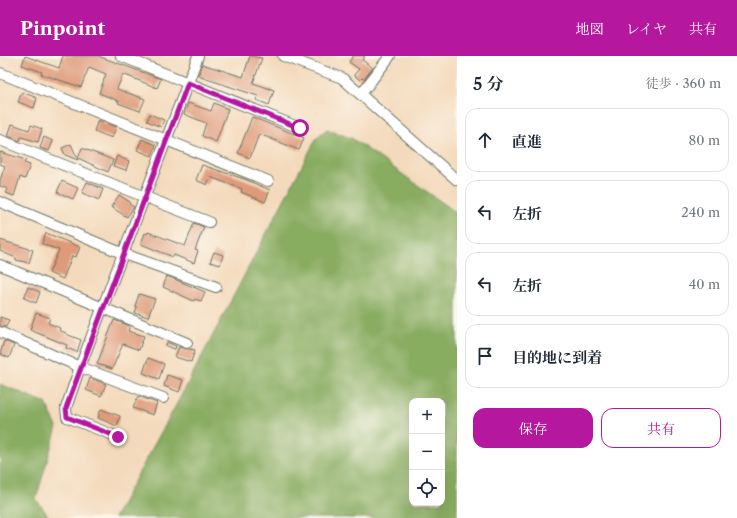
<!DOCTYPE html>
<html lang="ja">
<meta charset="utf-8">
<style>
:root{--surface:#fff;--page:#f2f2f3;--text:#1f2937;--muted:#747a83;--line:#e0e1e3;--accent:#b5179e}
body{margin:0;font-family:"Libre Caslon Text","Noto Serif JP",serif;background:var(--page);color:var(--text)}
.controls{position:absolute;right:12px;bottom:12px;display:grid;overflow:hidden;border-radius:8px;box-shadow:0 4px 16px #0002}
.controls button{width:36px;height:36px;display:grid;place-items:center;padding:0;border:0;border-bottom:1px solid var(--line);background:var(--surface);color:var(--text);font:20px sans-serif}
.stop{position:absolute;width:12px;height:12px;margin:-9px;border:3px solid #b5179e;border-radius:50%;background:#fff}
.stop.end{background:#b5179e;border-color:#fff;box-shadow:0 1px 4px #0008}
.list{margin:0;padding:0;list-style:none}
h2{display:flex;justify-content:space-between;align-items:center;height:52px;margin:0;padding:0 16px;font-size:17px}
h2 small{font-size:13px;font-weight:400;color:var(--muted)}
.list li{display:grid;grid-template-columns:26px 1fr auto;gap:12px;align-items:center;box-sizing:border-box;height:64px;margin:0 8px 8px;padding:0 8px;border:1px solid var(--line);border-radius:12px}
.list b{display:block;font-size:15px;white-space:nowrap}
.list em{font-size:13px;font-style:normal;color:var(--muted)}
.actions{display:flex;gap:8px;padding:12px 16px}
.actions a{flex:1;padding:9px 0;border:1px solid var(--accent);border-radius:12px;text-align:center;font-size:14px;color:var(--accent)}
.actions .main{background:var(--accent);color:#fff}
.icon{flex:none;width:22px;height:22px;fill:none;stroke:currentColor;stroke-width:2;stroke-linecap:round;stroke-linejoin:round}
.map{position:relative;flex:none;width:457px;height:462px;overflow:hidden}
header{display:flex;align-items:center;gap:24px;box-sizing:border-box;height:56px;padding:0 20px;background:var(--accent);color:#fff}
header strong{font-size:19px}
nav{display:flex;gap:22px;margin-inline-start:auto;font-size:14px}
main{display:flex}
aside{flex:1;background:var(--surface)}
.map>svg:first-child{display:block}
</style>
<header>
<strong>Pinpoint</strong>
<nav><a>地図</a><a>レイヤ</a><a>共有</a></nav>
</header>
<main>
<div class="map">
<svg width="457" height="462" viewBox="0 0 457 462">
<rect width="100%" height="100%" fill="#fbf7ec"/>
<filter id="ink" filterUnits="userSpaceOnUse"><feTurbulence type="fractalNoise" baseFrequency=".025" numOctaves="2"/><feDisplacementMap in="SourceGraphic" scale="8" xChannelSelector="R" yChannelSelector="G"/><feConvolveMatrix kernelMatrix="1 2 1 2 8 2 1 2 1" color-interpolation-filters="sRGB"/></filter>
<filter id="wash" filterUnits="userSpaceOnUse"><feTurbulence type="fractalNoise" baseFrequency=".012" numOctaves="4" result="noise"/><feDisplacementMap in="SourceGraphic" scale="16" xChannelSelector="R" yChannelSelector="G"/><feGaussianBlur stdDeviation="0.9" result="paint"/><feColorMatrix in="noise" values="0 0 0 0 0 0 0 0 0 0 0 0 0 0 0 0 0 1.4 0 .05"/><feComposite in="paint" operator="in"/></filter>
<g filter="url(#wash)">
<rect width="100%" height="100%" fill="#f4dabc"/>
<g fill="#88ac61" stroke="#54744a" fill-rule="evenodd">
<path d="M327 73 353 83 457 157V462H114L181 340 317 81ZM412 345H442V447H412Z"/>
<polygon points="0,328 46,347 57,371 36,443 49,461 52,462 0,462"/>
</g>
<g id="blocks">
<g fill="#df9a79">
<polygon points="25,0 59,12 63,0 98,0 161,23 157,32 123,18 117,33 145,43 140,55 118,47 119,45 99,37 106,18 89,11 81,31 41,18 42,16 22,9"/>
<polygon points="250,0 262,2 253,27 274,34 269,49 256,44 258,40 198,20 202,8 243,21"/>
<polygon points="353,0 365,0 362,4 373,12 364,23 362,22 360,24 354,19 359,13 349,6"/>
<polygon points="22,36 37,42 34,52 18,46"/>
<polygon points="188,47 211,55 214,47 228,53 216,86 202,80 206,67 184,58"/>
<polygon points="150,58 164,64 161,71 147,65"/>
<polygon points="252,61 304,82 299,94 259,78 250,102 238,97"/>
<polygon points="98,64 116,71 112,82 94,75"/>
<polygon points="12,68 29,74 31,69 42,73 38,86 21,81 20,85 8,80"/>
<polygon points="44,81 53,85 49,95 40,92"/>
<polygon points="142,83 156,89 152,100 137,94"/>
<polygon points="71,88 78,104 65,99 62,92"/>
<polygon points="82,92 113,104 108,116 78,102"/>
<polygon points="0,96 26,104 24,107 30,109 25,123 20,121 14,140 6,137 8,133 0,130 0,124 5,110 0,108"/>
<polygon points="117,100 129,105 126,114 113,110"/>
<polygon points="202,109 244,123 270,134 265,146 241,136 242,133 210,121 207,129 196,124"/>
<polygon points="62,125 78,132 73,143 57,136"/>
<polygon points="87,126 103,133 99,144 82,137"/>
<polygon points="119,139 130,146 129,148 134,151 127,161 111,151"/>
<polygon points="194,167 204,171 195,194 198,195 194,207 174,199 173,201 141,188 145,177 147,178 148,176 185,190"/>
<polygon points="46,177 80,191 76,201 72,200 63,223 49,217 59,194 42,188"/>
<polygon points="0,184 33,194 29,207 16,204 16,202 0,195"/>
<polygon points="214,196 223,199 220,209 210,206"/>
<polygon points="167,220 205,236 201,245 195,243 194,245 163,231"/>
<polygon points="28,231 40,236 36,247 24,242"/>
<polygon points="139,238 155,243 148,261 135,257 137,251 135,250"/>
<polygon points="36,257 50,262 48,267 60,272 59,274 66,277 66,278 81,284 77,296 66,292 67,289 30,274"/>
<polygon points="0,261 9,264 6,271 0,270"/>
<polygon points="114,264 130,270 128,275 144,280 139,294 123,288 112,313 97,308"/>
<polygon points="4,285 14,289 9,302 0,298"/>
<polygon points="167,286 176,290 175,293 166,290"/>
<polygon points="179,291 195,294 191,306 175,301"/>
<polygon points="148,302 164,308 159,323 143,317"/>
<polygon points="167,319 183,324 179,336 164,330"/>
<polygon points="90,322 106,328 101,340 86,334"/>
<polygon points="138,340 157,347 153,359 133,352"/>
<polygon points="101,353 120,360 117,370 98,362"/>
</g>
</g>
</g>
<g filter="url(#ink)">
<use href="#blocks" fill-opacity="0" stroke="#6a7464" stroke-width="1"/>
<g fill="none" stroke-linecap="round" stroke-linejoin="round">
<g stroke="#6a7464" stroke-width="12">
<g id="minor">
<polyline points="121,0 300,72"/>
<polyline points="283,0 342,22 457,124"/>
<polyline points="0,17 268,125"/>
<polyline points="361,38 390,0"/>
<polyline points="0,84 209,166"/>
<polyline points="0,146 124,198 216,231"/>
<polyline points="0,209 187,287"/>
<polyline points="0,276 80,311 198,0"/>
<polyline points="118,381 67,361 66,352 80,311 163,342"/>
</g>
</g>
<use href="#minor" stroke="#fff" stroke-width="10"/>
</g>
</g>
<g fill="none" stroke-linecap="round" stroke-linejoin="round" filter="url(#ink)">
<polyline stroke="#b5179e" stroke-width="5" points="118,381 67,361 66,352 188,27 300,72"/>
</g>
</svg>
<div class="controls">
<button>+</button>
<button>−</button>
<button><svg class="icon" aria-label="locate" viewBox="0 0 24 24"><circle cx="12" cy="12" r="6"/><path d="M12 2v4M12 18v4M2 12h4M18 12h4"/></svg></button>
</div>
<div class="stop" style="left:300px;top:72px"></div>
<div class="stop end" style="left:118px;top:381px"></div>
</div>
<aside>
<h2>5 分<small>徒歩 · 360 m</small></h2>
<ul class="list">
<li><svg class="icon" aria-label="ahead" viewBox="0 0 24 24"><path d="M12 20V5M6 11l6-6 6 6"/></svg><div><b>直進</b></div><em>80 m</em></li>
<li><svg class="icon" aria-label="left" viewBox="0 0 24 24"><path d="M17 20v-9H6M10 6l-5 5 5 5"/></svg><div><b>左折</b></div><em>240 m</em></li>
<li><svg class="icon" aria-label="left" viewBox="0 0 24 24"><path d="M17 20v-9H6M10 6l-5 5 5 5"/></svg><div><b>左折</b></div><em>40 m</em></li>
<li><svg class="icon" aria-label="arrive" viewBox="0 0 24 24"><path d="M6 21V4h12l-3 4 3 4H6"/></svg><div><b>目的地に到着</b></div></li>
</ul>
<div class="actions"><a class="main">保存</a><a>共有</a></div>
</aside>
</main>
